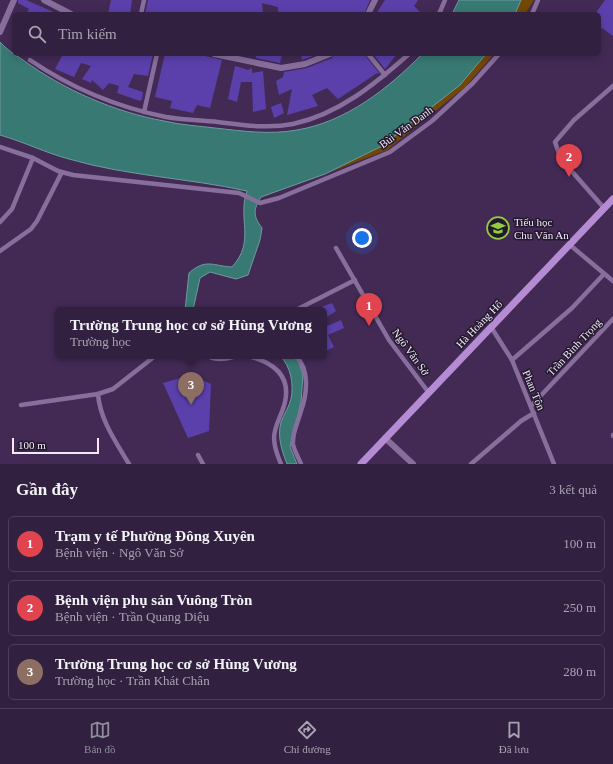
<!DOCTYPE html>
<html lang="vi">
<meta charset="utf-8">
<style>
:root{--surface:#322040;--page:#3a2847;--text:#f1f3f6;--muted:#a8a3b1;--line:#4d3e59;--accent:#8c9099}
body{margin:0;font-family:Georgia,serif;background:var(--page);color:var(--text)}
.scale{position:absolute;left:12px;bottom:10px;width:87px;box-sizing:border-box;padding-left:4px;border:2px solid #f2e7fc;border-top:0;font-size:11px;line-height:14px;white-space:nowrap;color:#f2e7fc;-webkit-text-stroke:3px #24192c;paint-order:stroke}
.you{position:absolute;left:362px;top:238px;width:14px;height:14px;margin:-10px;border:3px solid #fff;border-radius:50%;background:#1a73e8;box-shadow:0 0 0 6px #1a73e833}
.badge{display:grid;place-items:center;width:26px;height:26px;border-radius:50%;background:var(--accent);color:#fff;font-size:13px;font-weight:700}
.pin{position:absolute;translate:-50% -33px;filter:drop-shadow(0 1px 2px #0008)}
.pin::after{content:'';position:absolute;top:21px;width:14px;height:12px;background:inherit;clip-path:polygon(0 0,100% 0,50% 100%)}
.popup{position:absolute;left:55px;top:307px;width:272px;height:52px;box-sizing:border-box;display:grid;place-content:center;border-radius:6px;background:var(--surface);filter:drop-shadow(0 1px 3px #0005);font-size:13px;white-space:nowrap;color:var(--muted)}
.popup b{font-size:15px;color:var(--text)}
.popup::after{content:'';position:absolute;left:50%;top:100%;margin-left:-8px;border:8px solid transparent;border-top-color:var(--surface)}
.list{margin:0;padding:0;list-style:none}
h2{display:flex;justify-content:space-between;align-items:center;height:52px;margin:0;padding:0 16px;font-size:17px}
h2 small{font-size:13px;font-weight:400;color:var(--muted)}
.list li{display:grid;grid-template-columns:26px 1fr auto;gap:12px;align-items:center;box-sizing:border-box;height:56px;margin:0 8px 8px;padding:0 8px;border:1px solid var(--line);border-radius:6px}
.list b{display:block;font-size:15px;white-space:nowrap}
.list p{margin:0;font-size:13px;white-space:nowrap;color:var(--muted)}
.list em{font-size:13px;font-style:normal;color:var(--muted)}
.icon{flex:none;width:22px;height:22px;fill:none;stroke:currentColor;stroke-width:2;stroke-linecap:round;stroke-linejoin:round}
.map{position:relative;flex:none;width:613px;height:464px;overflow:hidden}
.search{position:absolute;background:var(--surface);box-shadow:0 2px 10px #0003;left:12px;right:12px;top:12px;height:44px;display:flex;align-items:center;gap:10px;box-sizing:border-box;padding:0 14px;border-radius:6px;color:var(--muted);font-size:15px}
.sheet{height:244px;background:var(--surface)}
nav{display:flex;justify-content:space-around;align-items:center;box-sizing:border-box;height:56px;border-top:1px solid var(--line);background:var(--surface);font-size:11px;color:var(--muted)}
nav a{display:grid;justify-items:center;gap:2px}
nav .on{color:var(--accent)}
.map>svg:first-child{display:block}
</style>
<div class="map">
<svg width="613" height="464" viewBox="0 0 613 464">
<rect width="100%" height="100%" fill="#432a55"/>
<g fill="#734806">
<polygon points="521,0 534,0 525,14 515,14"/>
<polygon points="486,54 494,54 465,87 387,150 325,174 382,146 460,85"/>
</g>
<g fill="#397974" stroke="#709a9d">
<polygon points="459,0 521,0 515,14 452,14"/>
<path d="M0 42C6 49 15 55 23 60 64 90 115 112 164 121 181 125 199 126 215 128 242 131 270 135 297 130 346 122 389 88 422 54H486L460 85 382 146 325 174 261 197C253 210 253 216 262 228L260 240 248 275 236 279 210 272 200 278 193 310H185L189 273C206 258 213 266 232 267 256 241 237 218 247 191 188 178 127 176 69 159 46 153 24 142 0 135Z"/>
<path d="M280 356H292L299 362 303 375 301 402 290 447 297 464H287C282 451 277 437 281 422 284 414 289 407 291 399 294 385 291 366 280 356Z"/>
</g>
<g fill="#5b40ac">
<polygon points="18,0 26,0 58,14 26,14 29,9 18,3"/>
<polygon points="111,0 132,0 130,14 108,14"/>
<polygon points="148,0 370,0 364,14 278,14 278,7 262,3 263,14 145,14"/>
<polygon points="385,0 418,0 414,6 422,14 376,14"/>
<polygon points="605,0 613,0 613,36 599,26 599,14 595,14"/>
<polygon points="63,54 153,54 148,76 134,74 128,87 143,92 142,99 140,101 117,93 119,86 109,83 103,90 92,80 91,83 82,79 91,66 81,63 74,77 55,69"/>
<polygon points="165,54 197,54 222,60 210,108 197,105 193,113 170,108 172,101 155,97"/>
<polygon points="256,54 282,54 280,63 256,58"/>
<polygon points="301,54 318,54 302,60"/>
<polygon points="334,54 364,54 380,74 377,73 338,99 327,88 312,95 318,106 287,115 292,89 279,95 276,81 283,77 284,72 307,68 332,58"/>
<polygon points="373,54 397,54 385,69"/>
<polygon points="235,66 248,70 252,68 252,73 263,71 266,109 253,112 252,82 241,82 237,102 228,99"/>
<polygon points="281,103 284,113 274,118 271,107"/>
<polygon points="332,303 336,311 324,319 324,310 314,310"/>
<polygon points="341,320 344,328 328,335 334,347 324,352 324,324 325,327"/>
<polygon points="191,375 211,384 209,431 188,438 163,383"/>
</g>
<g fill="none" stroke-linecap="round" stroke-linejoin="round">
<g stroke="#886e9c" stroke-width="4.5">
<polyline points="141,14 144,0"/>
<polyline points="439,14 445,0"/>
<polyline points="532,14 538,0"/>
<polyline points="368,54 385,75"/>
<path d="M30 60C71 88 117 107 166 117 183 120 201 120 218 122 243 125 268 129 293 124 339 114 375 84 409 54"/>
<polyline points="144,112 157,54"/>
<polyline points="0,147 33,158 58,171 73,175 239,193 260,203 279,198 390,152 432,121 473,83 499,54"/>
<polyline points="604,208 561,159 555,142 574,120 613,86"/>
<polyline points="0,222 12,209 33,158"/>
<polyline points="570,245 613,281"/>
<polyline points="336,248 389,340 429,393"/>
<polyline points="0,251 31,229 37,221 62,172"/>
<polyline points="296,310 355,280"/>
<polyline points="491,327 512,360 554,464"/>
<path d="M208 356C217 361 227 359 236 356"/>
<path d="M248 356C272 362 291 375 285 402 283 412 277 421 275 431 272 442 277 454 281 464"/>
<path d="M296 356C310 370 307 394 301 411 298 422 292 433 293 444 294 451 299 458 301 464"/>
<polyline points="512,360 572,308 604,274"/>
<polyline points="98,394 113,389 155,356"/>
<path d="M21 405 98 394C100 420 116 442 129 464"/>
<polyline points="531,406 613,319"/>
<polyline points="613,435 613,436"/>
<polyline points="198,455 203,464"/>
<polyline points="471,464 521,421 534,413"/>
</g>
<g stroke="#886e9c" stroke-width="6">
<polyline points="44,0 71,14"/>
<polyline points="368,14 375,0"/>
<polyline points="0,32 14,0"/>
<polyline points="214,54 281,68 305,64 330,54"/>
<polyline points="385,438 413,464"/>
</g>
<polyline stroke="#b58cd4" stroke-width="7" points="361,464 613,199"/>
</g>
<defs>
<g id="school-ring" transform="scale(1.15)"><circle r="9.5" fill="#24192c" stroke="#91cd3f" stroke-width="1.5"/><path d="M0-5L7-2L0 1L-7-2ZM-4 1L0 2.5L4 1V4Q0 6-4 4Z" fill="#91cd3f"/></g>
</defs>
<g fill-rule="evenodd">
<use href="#school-ring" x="498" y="228"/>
</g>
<g text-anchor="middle" stroke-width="3" stroke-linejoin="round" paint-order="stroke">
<g font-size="11" fill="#f2e7fc" stroke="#24192c">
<text transform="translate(406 127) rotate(-36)" y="4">Bùi Văn Danh</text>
<text transform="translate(479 324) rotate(-46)" y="4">Hà Hoàng Hổ</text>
<text transform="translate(574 347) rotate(-47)" y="4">Trần Bình Trọng</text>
<text transform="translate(411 352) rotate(54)" y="4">Ngô Văn Sở</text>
<text transform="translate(534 390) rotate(68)" y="4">Phan Tôn</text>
</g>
<g font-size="11" fill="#f2e7fc" stroke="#24192c" text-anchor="start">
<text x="514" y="226">Tiểu học<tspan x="514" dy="13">Chu Văn An</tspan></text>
</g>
</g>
</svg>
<div class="scale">100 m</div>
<div class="you"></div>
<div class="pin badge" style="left:369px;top:326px;background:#e0444e">1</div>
<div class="pin badge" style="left:569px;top:177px;background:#e0444e">2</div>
<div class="pin badge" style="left:191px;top:405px;background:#8d6e63">3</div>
<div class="popup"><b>Trường Trung học cơ sở Hùng Vương</b>Trường học</div>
<div class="search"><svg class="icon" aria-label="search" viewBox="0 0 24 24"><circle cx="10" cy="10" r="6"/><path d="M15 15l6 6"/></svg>Tìm kiếm</div>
</div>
<section class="sheet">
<h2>Gần đây<small>3 kết quả</small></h2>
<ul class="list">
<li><span class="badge" style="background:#e0444e">1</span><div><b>Trạm y tế Phường Đông Xuyên</b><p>Bệnh viện · Ngô Văn Sở</p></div><em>100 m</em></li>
<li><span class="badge" style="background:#e0444e">2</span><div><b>Bệnh viện phụ sản Vuông Tròn</b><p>Bệnh viện · Trần Quang Diệu</p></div><em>250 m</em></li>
<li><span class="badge" style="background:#8d6e63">3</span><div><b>Trường Trung học cơ sở Hùng Vương</b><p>Trường học · Trần Khát Chân</p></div><em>280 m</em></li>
</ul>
</section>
<nav>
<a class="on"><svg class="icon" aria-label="map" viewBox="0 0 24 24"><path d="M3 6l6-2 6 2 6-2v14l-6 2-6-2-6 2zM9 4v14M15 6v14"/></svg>Bản đồ</a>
<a><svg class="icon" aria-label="directions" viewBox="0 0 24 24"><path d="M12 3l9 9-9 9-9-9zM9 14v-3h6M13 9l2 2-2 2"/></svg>Chỉ đường</a>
<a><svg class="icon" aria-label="saved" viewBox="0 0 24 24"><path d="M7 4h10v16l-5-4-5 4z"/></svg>Đã lưu</a>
</nav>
